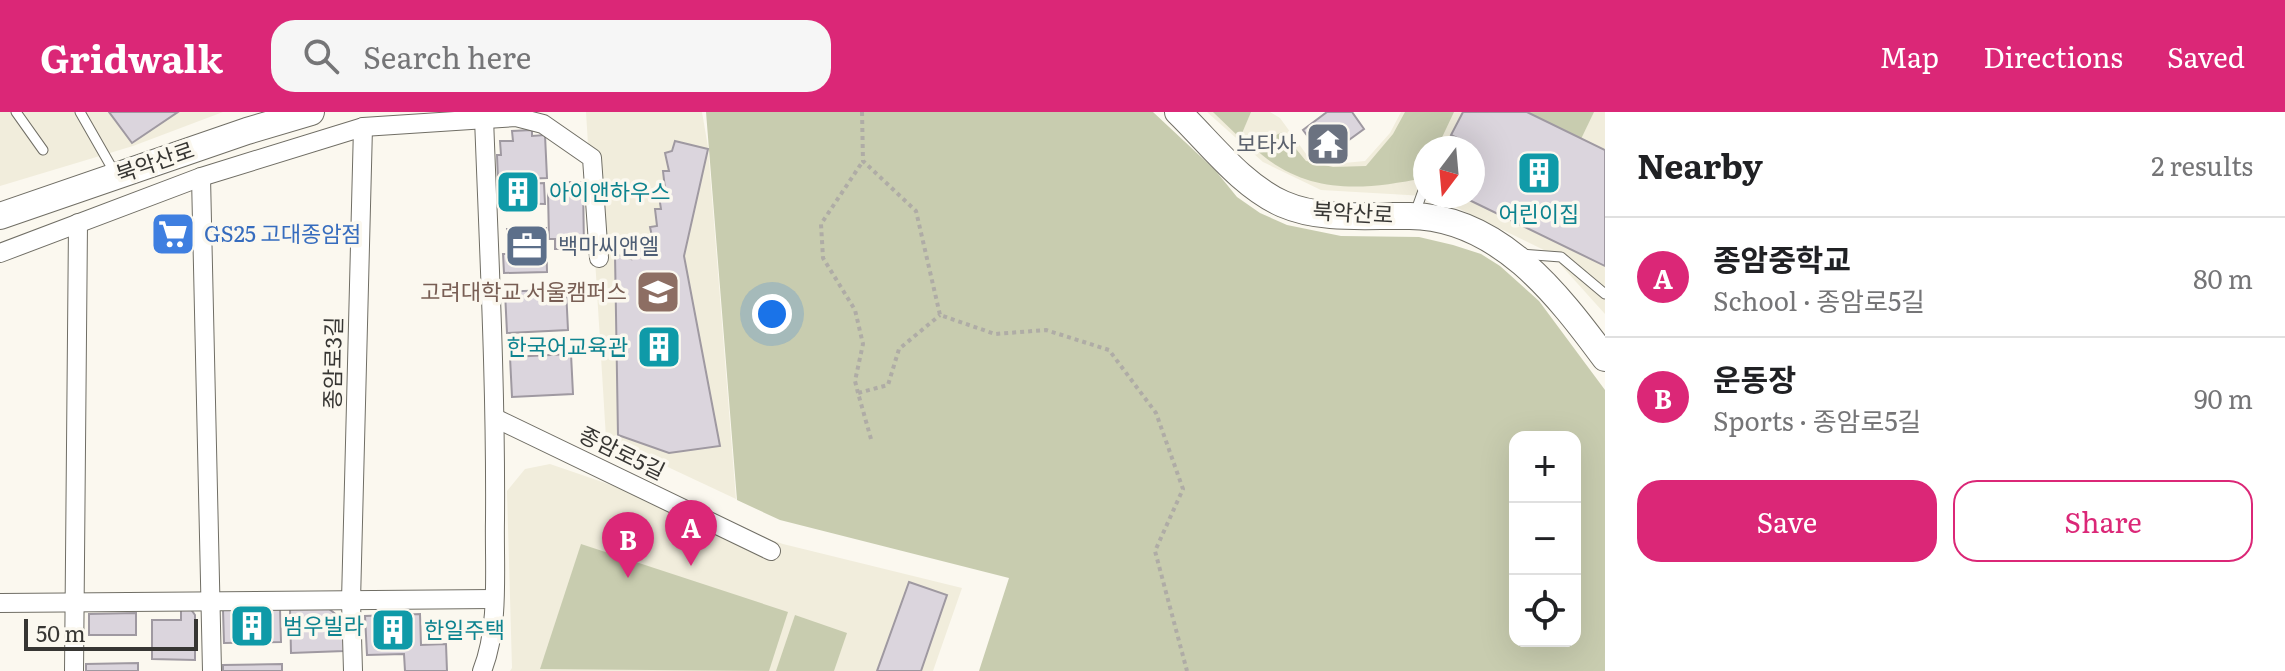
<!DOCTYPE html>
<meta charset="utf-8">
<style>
:root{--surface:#fff;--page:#f6f6f6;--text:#202124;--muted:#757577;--line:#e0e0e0;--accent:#db2777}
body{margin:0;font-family:Literata,"Noto Sans KR",serif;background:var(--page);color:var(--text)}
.controls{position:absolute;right:24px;bottom:24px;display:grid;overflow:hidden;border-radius:16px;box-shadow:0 8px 32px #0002}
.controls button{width:72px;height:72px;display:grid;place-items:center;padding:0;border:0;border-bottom:2px solid var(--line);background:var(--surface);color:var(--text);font:40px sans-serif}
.compass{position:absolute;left:1413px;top:24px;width:72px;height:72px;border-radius:50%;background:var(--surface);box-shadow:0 8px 32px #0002;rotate:196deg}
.scale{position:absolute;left:24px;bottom:20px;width:174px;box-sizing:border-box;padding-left:8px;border:4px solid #373633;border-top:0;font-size:22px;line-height:28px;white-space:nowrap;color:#373633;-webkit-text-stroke:6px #fbf8ef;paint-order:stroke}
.you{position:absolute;left:772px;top:202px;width:28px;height:28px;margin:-20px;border:6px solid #fff;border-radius:50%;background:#1a73e8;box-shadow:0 0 0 12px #1a73e833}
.badge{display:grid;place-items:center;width:52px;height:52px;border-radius:50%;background:var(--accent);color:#fff;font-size:26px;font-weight:700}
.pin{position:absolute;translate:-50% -66px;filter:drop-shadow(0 2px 4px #0008)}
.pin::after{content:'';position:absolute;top:42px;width:28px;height:24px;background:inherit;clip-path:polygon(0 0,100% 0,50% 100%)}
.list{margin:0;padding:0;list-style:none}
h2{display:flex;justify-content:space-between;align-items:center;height:104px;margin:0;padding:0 32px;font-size:34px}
h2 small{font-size:26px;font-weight:400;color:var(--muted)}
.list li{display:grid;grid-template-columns:52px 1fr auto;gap:24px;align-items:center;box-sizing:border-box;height:120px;padding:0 32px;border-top:2px solid var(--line)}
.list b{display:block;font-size:30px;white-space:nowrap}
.list p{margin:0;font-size:26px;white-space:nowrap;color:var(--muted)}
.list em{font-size:26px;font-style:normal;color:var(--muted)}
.actions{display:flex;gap:16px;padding:24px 32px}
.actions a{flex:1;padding:18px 0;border:2px solid var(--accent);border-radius:24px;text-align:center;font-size:28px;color:var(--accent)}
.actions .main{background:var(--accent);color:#fff}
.icon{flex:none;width:44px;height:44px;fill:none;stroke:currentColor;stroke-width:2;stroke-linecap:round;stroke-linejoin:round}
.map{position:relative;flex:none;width:1605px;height:559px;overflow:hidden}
header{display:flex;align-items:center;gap:48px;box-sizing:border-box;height:112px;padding:0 40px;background:var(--accent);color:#fff}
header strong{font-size:38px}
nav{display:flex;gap:44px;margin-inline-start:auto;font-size:28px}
.search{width:560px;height:72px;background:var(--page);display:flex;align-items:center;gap:20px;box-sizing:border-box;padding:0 28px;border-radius:24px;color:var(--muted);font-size:30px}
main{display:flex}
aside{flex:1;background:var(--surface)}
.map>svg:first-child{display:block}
</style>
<header>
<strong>Gridwalk</strong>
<div class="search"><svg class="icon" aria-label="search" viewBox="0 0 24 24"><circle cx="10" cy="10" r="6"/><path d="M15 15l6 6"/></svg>Search here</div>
<nav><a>Map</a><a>Directions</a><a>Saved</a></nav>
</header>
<main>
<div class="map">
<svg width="1605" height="559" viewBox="0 0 1605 559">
<rect width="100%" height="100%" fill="#fbf8ef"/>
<g fill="#f1eddc">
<polygon points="0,0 223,0 133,34 0,74"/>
<polygon points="586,0 702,0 708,35 736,387 606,326"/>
<polygon points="1207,0 1270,0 1280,6 1309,46 1334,52 1365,49 1390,21 1401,0 1605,0 1605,202 1550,141 1433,84 1473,84 1473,36 1425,36 1425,84 1321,78 1263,50"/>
<polygon points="550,352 783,432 962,476 933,559 510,559 512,556 507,379 525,357"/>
</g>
<g fill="#c8ccaf" fill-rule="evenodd">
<path d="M706 0H1153L1215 58 1237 85 1260 101 1287 113 1341 124 1419 125 1453 133 1481 142 1500 154 1539 189 1605 278V559H979L1009 466 780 408 737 388ZM1575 325V529H1515V325Z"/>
<polygon points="1213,0 1251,0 1240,26"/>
<path d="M1405 0H1454L1437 36H1425L1424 66C1360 79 1304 83 1253 35L1282 20 1306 49 1333 55 1366 54 1393 22Z"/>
<polygon points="1527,0 1594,0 1581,27"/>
<polygon points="581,432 788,500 769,559 540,557"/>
<polygon points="795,503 847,521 834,559 776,559"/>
</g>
<g fill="#dbd5dd" stroke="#9f99a1" stroke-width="2">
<polygon points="109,0 178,0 132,31"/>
<polygon points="1327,0 1352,0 1364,17 1324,46 1303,18"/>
<polygon points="1463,0 1527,0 1605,38 1605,154 1461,84 1473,84 1473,36 1460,36 1463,29 1451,23"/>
<polygon points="532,18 532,24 545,23 547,66 498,68 497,43 501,43 500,29 513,29 512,19"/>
<polygon points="675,29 708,37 684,144 720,334 669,341 618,323 615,142 631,147 627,130 654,134 650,115 657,114 655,97 661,97 658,78 665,77 663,59 669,59 665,41 672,39"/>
<polygon points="552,70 583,70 584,137 555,137 555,127 549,127 548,81 552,81"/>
<polygon points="544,71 545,92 506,91 506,82 492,83 492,73"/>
<polygon points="546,116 547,160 504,161 503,142 508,142 507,117"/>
<polygon points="566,177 568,218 507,221 505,180"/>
<polygon points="571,242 573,282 512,285 510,245"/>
<polygon points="909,470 947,483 921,559 877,559"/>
<polygon points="181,496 190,496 195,503 195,548 152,547 152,508 181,508"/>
<polygon points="328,496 344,509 344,539 291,541 290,497"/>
<polygon points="280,497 281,530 224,531 223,498"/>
<polygon points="136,501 136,523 89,523 89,502"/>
<polygon points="420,502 421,533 446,532 447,559 405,559 404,542 367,543 365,504"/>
<polygon points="138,551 138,559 86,559 86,552"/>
<polygon points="282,552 282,559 223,559 223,553"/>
</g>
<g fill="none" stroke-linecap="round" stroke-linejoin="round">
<g stroke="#706e65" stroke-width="11">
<g id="lane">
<polyline points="16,0 43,38"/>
<polyline points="80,0 116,63"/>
<polyline points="1439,36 1439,35"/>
<polyline points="1415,101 1425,73"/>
<polyline points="1521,142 1561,145 1605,182"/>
</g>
</g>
<g stroke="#706e65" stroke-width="20">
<g id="street">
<polyline points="201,65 212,559"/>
<polyline points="0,141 201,65 363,15 516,5 543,12 592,46 599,146"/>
<polyline points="495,306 771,439"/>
<polyline points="0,491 494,487"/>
<polyline points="74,559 78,111"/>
<polyline points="353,559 351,489 363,15"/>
<path d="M482 559C500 514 494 456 495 408 496 274 489 140 484 6"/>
</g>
</g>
<g stroke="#706e65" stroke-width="28">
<g id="secondary">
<path d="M1178 0C1210 31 1242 74 1283 92 1322 109 1369 103 1410 104 1498 105 1557 181 1605 246"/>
<polyline points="0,104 247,19 311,0"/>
</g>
</g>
<g stroke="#afaca6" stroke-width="4" stroke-dasharray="4 4" stroke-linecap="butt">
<polyline points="862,0 863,49 916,99 940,203 995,222 1046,218 1109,238 1156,301 1183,377 1155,439 1187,559"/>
<polyline points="858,281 855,269 863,232 855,198 823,146 821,112 863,49"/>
<polyline points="871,327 858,281 888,273 899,237 940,203"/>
</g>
<use href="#lane" stroke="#fff" stroke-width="9"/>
<use href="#street" stroke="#fff" stroke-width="18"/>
<use href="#secondary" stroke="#fff" stroke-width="26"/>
</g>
<defs>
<g id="temple-square" transform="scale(2.3)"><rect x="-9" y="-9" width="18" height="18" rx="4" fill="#6b7280" stroke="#fbf8ef"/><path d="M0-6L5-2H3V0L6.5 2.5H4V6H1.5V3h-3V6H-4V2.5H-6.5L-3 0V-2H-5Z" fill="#fff"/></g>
<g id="building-square" transform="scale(2.3)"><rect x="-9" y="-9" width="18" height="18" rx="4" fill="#0f9aa8" stroke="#fbf8ef"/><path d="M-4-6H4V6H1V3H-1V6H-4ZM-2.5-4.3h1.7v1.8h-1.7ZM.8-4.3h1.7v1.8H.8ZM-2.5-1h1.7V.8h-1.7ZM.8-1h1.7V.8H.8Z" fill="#fff"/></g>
<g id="supermarket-square" transform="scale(2.3)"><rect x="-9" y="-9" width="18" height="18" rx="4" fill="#3f7fe0" stroke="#fbf8ef"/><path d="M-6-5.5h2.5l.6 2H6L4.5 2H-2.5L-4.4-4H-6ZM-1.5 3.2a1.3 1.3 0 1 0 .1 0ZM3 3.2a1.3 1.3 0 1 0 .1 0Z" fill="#fff"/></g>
<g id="office-square" transform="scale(2.3)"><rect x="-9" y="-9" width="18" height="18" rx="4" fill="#5c6f8a" stroke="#fbf8ef"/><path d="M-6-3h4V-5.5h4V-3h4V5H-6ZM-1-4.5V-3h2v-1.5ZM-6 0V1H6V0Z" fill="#fff"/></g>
<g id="university-square" transform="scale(2.3)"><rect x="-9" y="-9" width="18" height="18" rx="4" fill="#8d6e63" stroke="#fbf8ef"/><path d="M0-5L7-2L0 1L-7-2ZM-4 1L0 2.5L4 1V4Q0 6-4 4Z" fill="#fff"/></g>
</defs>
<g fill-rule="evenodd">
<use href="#temple-square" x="1328" y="32"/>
<use href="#building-square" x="1539" y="61"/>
<use href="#building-square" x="518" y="80"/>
<use href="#supermarket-square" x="173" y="122"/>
<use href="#office-square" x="527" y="134"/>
<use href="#university-square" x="658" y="180"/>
<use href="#building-square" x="659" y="235"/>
<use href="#building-square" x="252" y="514"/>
<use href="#building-square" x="393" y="518"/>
</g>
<g text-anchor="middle" stroke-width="7" stroke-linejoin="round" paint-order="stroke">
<g font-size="22" fill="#5b616d" stroke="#fbf8ef" text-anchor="end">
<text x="1297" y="40">보타사</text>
</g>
<g font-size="22" fill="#373633" stroke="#fbf8ef">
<text transform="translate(155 50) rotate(-19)" y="8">북악산로</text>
<text transform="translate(1353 101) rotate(3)" y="8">북악산로</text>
<text transform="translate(333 251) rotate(-89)" y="8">종암로3길</text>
<text transform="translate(622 341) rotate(26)" y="8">종암로5길</text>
</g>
<g font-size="22" fill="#0d838f" stroke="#fbf8ef" text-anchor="start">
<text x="549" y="88">아이앤하우스</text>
<text x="1539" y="110" text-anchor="middle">어린이집</text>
<text x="628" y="243" text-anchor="end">한국어교육관</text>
<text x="283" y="522">범우빌라</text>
<text x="424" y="526">한일주택</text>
</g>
<g font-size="22" fill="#366cbe" stroke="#fbf8ef" text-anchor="start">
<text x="204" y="130">GS25 고대종암점</text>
</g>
<g font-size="22" fill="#4e5e75" stroke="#fbf8ef" text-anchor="start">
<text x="558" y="142">백마씨앤엘</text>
</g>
<g font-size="22" fill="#785e54" stroke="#fbf8ef" text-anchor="end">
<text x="627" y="188">고려대학교 서울캠퍼스</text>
</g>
</g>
</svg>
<div class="controls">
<button>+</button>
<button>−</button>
<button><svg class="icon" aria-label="locate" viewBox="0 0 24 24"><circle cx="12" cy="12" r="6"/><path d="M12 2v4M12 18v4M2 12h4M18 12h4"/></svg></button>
</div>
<svg class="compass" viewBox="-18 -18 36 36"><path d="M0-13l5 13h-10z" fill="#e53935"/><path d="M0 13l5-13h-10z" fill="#757577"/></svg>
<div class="scale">50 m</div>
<div class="you"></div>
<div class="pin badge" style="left:691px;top:454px">A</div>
<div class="pin badge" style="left:628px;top:466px">B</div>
</div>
<aside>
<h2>Nearby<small>2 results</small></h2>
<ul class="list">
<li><span class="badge">A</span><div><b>종암중학교</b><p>School · 종암로5길</p></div><em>80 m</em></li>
<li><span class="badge">B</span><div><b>운동장</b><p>Sports · 종암로5길</p></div><em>90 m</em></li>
</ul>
<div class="actions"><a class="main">Save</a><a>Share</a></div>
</aside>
</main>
